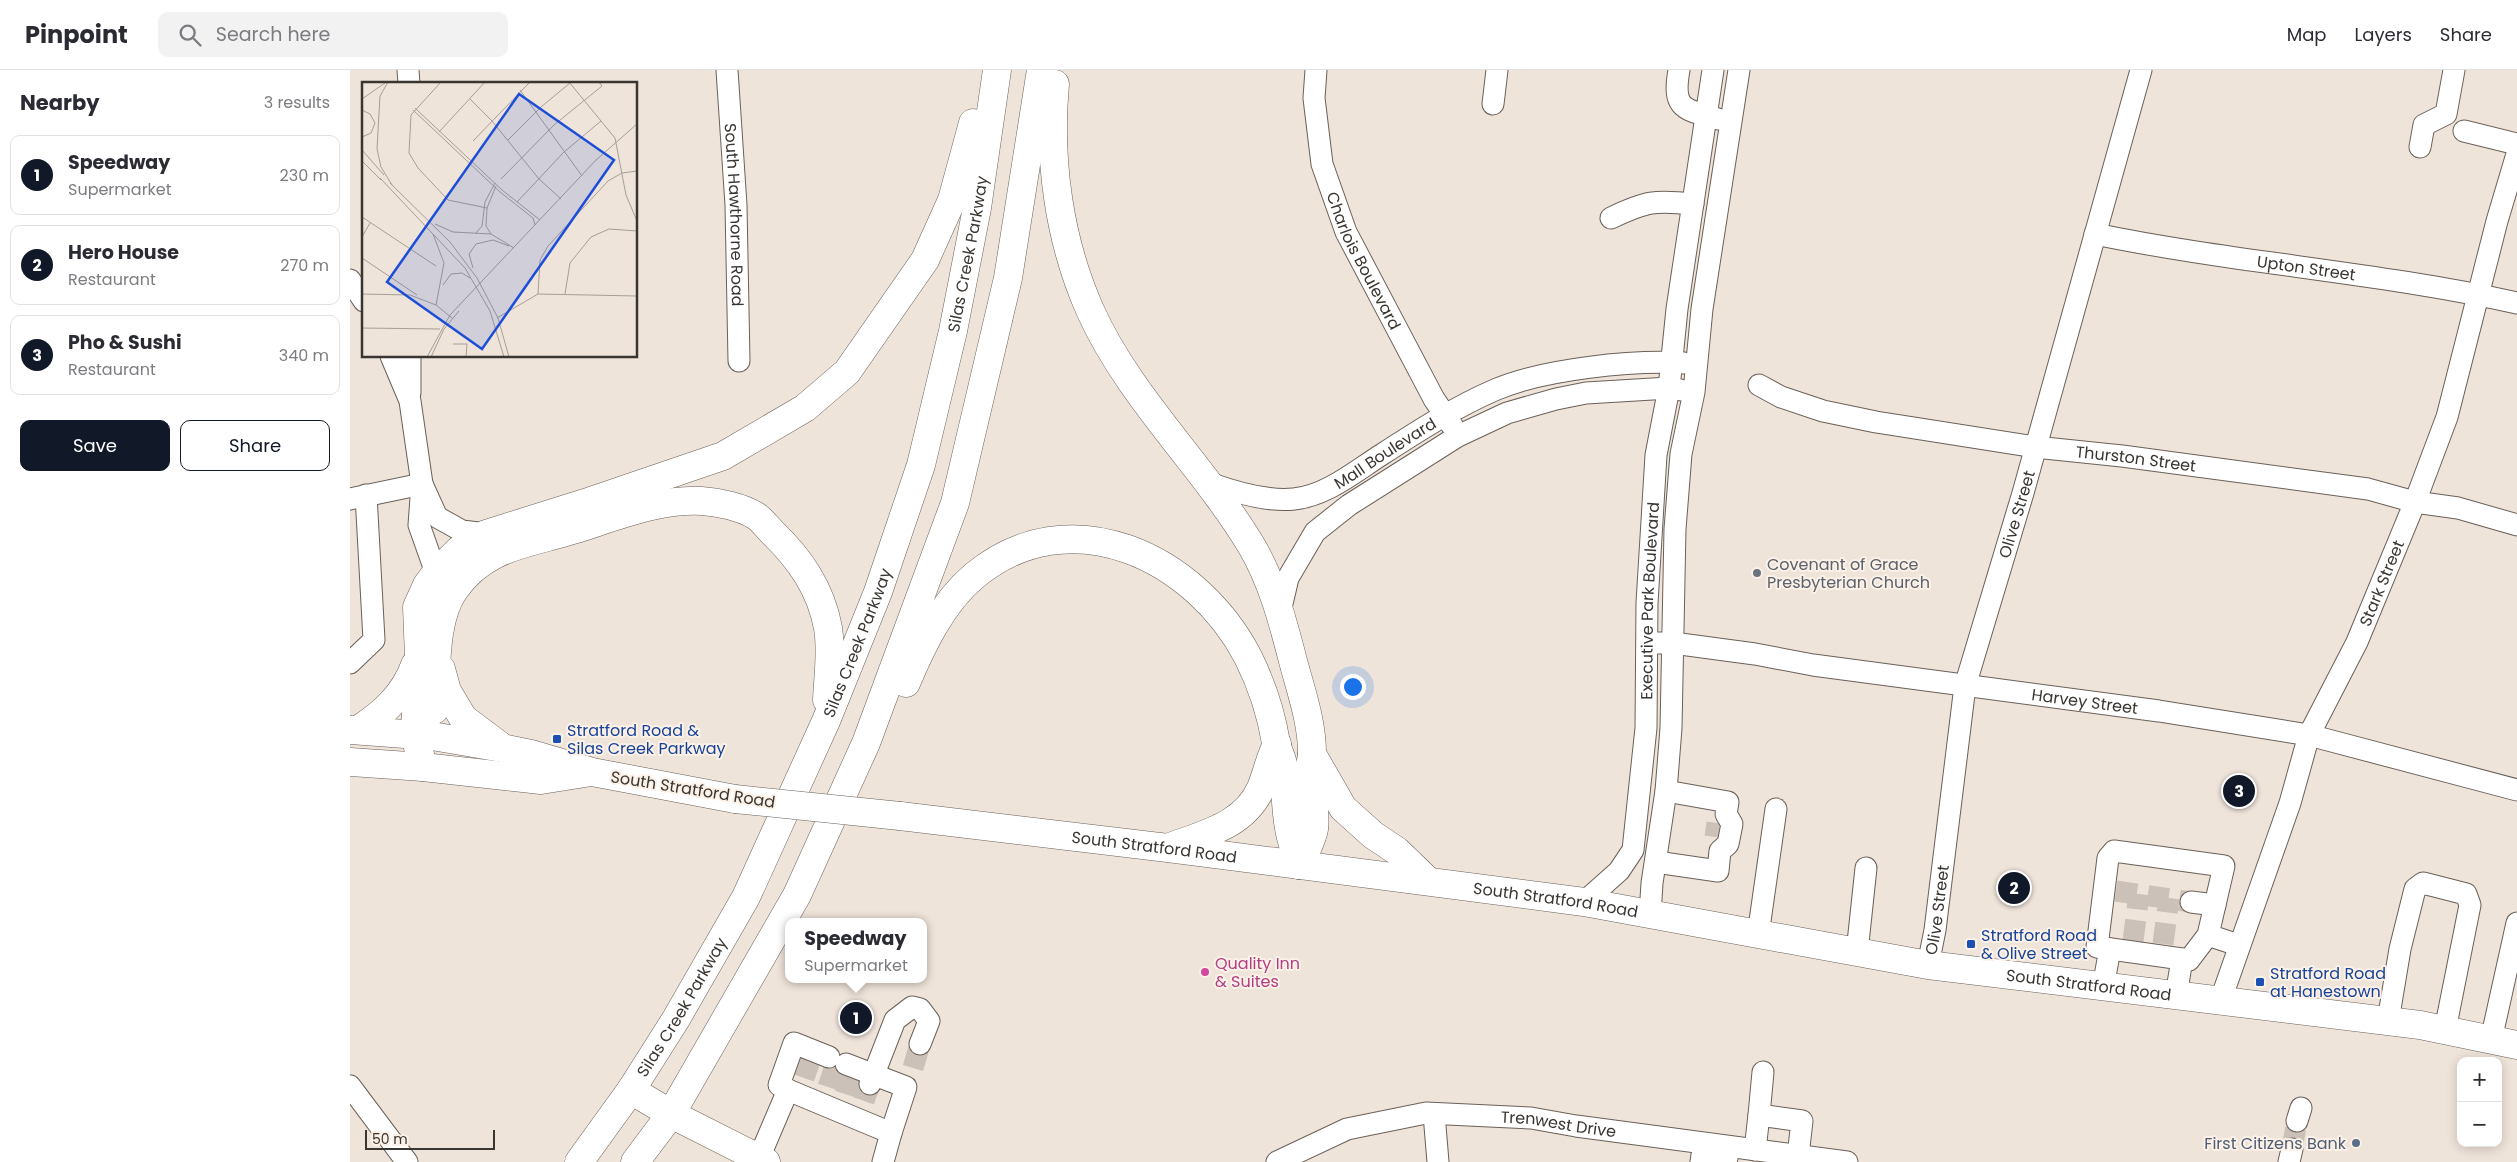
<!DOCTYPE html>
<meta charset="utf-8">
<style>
:root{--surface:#fff;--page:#f2f2f3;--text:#2b2b33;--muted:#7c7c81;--line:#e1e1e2;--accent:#111827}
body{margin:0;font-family:Poppins,sans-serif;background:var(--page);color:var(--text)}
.controls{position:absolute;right:15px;bottom:15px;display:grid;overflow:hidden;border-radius:10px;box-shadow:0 2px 12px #0003}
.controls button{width:45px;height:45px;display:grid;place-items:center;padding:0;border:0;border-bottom:1px solid var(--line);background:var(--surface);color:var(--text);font:25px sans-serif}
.scale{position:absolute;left:15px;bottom:12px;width:130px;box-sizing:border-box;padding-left:5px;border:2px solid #393531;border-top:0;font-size:14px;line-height:18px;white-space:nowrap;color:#393531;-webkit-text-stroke:4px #fcf1e7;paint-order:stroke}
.you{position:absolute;left:1002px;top:616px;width:18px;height:18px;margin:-12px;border:4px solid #fff;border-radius:50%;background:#1a73e8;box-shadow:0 0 0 8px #1a73e833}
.badge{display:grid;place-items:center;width:32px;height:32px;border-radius:50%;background:var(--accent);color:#fff;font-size:16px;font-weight:700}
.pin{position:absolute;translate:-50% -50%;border:2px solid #fff;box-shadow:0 1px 5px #0006}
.popup{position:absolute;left:435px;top:848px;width:142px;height:65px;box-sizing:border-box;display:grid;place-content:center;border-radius:10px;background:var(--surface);filter:drop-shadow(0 1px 4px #0005);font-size:16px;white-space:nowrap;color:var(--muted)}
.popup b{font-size:19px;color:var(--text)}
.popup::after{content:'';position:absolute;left:50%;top:100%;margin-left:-10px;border:10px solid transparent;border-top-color:var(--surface)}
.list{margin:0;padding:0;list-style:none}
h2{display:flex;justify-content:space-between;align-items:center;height:65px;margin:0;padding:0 20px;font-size:21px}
h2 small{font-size:16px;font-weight:400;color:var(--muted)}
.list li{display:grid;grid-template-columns:32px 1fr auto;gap:15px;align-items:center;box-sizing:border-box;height:80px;margin:0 10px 10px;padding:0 10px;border:1px solid var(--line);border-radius:10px}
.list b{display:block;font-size:19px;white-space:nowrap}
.list p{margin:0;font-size:16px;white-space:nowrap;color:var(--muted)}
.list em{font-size:16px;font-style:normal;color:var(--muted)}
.actions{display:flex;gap:10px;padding:15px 20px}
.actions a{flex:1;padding:11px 0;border:1px solid var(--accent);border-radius:10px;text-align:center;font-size:18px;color:var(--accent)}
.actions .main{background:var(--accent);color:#fff}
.icon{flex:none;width:28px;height:28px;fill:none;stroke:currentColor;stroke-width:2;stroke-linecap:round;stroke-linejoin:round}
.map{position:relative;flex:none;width:2167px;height:1092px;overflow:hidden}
header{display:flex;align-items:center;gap:30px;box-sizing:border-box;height:70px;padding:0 25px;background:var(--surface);border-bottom:1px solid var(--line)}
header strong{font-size:24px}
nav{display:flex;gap:28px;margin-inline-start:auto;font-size:18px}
.search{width:350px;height:45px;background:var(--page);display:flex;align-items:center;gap:12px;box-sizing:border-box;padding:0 18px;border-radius:10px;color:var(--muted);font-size:19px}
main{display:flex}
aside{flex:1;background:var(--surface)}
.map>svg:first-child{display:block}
</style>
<header>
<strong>Pinpoint</strong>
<div class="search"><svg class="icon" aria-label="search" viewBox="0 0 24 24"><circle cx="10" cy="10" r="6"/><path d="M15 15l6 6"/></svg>Search here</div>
<nav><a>Map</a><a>Layers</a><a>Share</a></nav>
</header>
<main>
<aside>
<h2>Nearby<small>3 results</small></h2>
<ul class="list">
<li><span class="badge">1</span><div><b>Speedway</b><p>Supermarket</p></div><em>230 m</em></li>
<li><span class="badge">2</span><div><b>Hero House</b><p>Restaurant</p></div><em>270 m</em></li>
<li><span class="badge">3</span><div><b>Pho &amp; Sushi</b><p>Restaurant</p></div><em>340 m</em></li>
</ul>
<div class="actions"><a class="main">Save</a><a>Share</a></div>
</aside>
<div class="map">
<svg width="2167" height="1092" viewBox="0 0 2167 1092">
<rect width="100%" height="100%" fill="#efe4da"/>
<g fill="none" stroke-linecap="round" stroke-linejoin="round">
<g stroke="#cbc1b8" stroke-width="21" stroke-dasharray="21 11" stroke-linecap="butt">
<polyline points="1365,767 1367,753"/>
<polyline points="1766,821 1841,832"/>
<polyline points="1783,871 1789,824"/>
<polyline points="1813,874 1819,828"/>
<polyline points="563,998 570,974"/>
<polyline points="454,1008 460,991"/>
<polyline points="478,1017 487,990"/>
<polyline points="495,1024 501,1006"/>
<polyline points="514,1031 520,1014"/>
<polyline points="1942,1079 1947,1051"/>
</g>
<g stroke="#6a6058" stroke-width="23">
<g id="minor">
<polyline points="58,0 59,14"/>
<path id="s1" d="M377 0 386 135 389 291"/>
<path id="s2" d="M966 0 964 28 972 94 996 162 1084 329 1103 357"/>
<path d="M1329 0C1322 40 1334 39 1368 49"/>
<polyline points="1143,34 1147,0"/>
<polyline points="2114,61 2167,74"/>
<polyline points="2070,77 2074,55 2096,44 2104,0"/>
<path d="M1261 148C1296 131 1305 130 1343 134"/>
<path id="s3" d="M1745 164C1885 193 2028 202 2167 233"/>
<polyline points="0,210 14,231"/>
<polyline points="41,286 60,331 72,414 69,455 86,503"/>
<path id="s4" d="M1409 315 1431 327 1473 341 1526 352 1685 377 1772 386 2018 419 2065 432 2108 438 2167 455"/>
<polyline points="60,323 60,286"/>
<path id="s5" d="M859 413C884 422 917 432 944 429 976 426 1006 401 1031 385 1068 361 1107 336 1147 319 1195 299 1282 290 1334 293"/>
<polyline points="72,414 87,447 112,461 136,464"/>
<polyline points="0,429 72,414"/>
<polyline points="930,542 938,508 965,462 999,435 1108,366 1157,343 1206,329 1236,323 1319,318 1331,320"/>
<path id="s6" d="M1298 573H1323L1405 584 1463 595 1809 641 1959 665 2167 720"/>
<polyline points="0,593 24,570 16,425"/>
<polyline points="1306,792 1368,801 1370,781 1378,774 1382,754 1376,744 1378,732 1316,721"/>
<path id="s7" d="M1234 832 1269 801 1283 780 1296 658 1297 533 1306 385 1319 318 1327 239 1363 0"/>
<polyline points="1841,832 1865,835"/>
<polyline points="1300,845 1302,813 1316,721 1321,658 1325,459 1331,384 1344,322 1352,239 1389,0"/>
<polyline points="1408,865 1426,739"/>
<polyline points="1858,865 1839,890 1747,877 1758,788 1764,781 1874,796 1858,865 1888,875"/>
<polyline points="1507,882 1516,798"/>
<path id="s8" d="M1578 895 1585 860 1615 616 1673 423 1791 0"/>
<polyline points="1753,917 1760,879"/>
<polyline points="1826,926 1832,889"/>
<path id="s9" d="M1870 932 1940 733 1959 665 2007 572 2065 432 2097 347 2147 151 2167 84"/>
<polyline points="2038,951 2050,879 2065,819 2073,813 2116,824 2120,835 2095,960"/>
<polyline points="2141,970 2167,853"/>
<polyline points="496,994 556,1017 541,1063"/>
<polyline points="520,1014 545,950 562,937 570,939 579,951 570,974"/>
<polyline points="0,1016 57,1092"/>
<polyline points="438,1020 429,1015 444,973 479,987"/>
<polyline points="1084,1044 1088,1092"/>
<polyline points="1409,1045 1413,1002"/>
<polyline points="1947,1051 1951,1038"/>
<polyline points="1405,1080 1409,1045 1452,1051 1448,1086"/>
<polyline points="409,1088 438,1020 541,1063 533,1092"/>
<path id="s10" d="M927 1092 997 1059 1076 1043 1181 1048 1226 1056 1497 1092"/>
<polyline points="1351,1092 1352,1085 1377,1088"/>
<polyline points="1939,1092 1942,1079"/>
</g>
</g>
<g stroke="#6a6058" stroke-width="29">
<g id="major">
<path d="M705 14C698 90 709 170 740 240 779 327 852 394 901 475 922 510 933 552 943 591 951 621 962 652 962 683 962 688 960 694 960 700 959 719 967 740 964 759 962 771 954 784 949 795"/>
<polyline points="91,599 97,621 113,648 149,675"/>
<path d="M556 613C572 575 592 533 624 506 720 426 846 487 898 587 912 615 921 642 926 673 928 680 931 687 933 694 936 716 935 737 939 758 941 771 946 783 949 795"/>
<path d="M84 640C87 603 83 549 105 519 135 476 178 474 223 460 265 447 307 429 352 431 368 432 392 437 406 446 412 450 417 457 422 462 450 489 471 519 478 558 482 581 478 606 477 630"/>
<polyline points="0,660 82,666 152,678 181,684 242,702 385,729"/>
<path d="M8 660C34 643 54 625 65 595"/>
<polyline points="962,684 993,738 1023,765 1047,781 1078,811"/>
<polyline points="0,692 73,697 191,710 235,703"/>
<polyline points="73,697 65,665 69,587 67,537 77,515 86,503 109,480 136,464 241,431 373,386 455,338 497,302 575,190 602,130 623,53"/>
<path id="s11" d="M550 746 818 778 1234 832 1578 895 2070 955 2167 975"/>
<path d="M820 777C855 764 895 755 911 718 917 703 920 688 927 674"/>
<polyline points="281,1020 321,1044 416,1092"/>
<path id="s12" d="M229 1092 281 1020 326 949 396 827 476 651 528 522 571 395 603 261 627 138 647 0"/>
<polyline points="285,1092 321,1044 447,825 516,673 605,433 658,208 691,0"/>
</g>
</g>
<use href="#minor" stroke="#fff" stroke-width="21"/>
<use href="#major" stroke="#fff" stroke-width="28"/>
<g stroke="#6a6058" stroke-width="29" stroke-linecap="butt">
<polyline id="major-bridge" points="385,729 550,746"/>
</g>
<use href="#major-bridge" stroke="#fff" stroke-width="28"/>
</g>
<circle fill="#6b7280" stroke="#fcf1e7" stroke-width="2" cx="1407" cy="503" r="5"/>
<g fill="#1a4fb4" stroke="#fcf1e7" stroke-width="2">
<rect x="202" y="664" width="10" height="10" rx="2.5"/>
<rect x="1616" y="869" width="10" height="10" rx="2.5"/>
<rect x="1905" y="907" width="10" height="10" rx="2.5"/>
</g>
<circle fill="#d1479c" stroke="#fcf1e7" stroke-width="2" cx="855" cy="902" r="5"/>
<circle fill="#5c6f8a" stroke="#fcf1e7" stroke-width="2" cx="2006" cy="1073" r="5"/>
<g text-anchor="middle" stroke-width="4" stroke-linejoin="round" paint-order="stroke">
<g font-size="16" fill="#393531" stroke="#fcf1e7">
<text dy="6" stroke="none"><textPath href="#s1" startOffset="145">South Hawthorne Road</textPath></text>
<text dy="6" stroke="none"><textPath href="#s12" startOffset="996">Silas Creek Parkway</textPath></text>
<text dy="6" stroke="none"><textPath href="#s2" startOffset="200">Charlois Boulevard</textPath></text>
<text dy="6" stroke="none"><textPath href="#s3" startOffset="214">Upton Street</textPath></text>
<text dy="6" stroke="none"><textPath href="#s5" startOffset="190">Mall Boulevard</textPath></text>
<text dy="6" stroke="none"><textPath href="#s4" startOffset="386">Thurston Street</textPath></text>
<text dy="6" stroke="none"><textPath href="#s8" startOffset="461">Olive Street</textPath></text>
<text dy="6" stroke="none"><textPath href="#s9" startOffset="450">Stark Street</textPath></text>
<text dy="6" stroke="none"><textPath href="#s7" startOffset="322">Executive Park Boulevard</textPath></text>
<text dy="6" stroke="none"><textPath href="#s12" startOffset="591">Silas Creek Parkway</textPath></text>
<text dy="6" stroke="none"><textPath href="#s6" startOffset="441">Harvey Street</textPath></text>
<text transform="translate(343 719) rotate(9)" y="6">South Stratford Road</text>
<text dy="6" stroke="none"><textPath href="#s11" startOffset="256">South Stratford Road</textPath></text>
<text dy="6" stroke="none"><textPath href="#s11" startOffset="661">South Stratford Road</textPath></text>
<text dy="6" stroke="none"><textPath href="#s8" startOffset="56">Olive Street</textPath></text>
<text dy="6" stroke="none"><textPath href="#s11" startOffset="1201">South Stratford Road</textPath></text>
<text dy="6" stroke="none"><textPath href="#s12" startOffset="186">Silas Creek Parkway</textPath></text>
<text dy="6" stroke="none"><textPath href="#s10" startOffset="291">Trenwest Drive</textPath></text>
</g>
<g font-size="16" fill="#5b616d" stroke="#fcf1e7" text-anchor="start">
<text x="1417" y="500">Covenant of Grace<tspan x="1417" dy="18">Presbyterian Church</tspan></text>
</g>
<g font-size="16" fill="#164399" stroke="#fcf1e7" text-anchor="start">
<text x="217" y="666">Stratford Road &amp;<tspan x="217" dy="18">Silas Creek Parkway</tspan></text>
<text x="1631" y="871">Stratford Road<tspan x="1631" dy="18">&amp; Olive Street</tspan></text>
<text x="1920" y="909">Stratford Road<tspan x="1920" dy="18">at Hanestown</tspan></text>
</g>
<g font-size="16" fill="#b23c85" stroke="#fcf1e7" text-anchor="start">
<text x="865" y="899">Quality Inn<tspan x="865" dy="18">&amp; Suites</tspan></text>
</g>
<g font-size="16" fill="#4e5e75" stroke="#fcf1e7" text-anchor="end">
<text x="1996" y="1079">First Citizens Bank</text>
</g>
</g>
<g transform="translate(12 12)">
<rect width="275" height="275" fill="#efe4da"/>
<path fill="none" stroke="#a69e96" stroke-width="1" d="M26 0 18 14 15 67 19 85 30 103M79 0 49 33 47 71 56 86 86 118 125 126M207 0 253 56 264 113 275 139M158 8 220 94M0 17 23 1M108 17 130 39 177 97 199 117M53 26 140 108 178 138M0 28 8 32 13 41 9 51 0 55M51 28 138 110 171 136 173 143M77 50 123 0M146 58 179 25 208 1M111 59 168 0M0 68 22 93M0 79 19 98M18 96 103 186 128 229 142 275M139 97 192 43 240 4 237 0M28 101 88 160 115 196 136 236 147 275M155 120 202 70 239 39M0 135 74 184M73 142 91 150 129 152 152 166M114 151 120 144 123 120 133 101M71 152 82 181 74 223 90 236M129 152 124 144 125 126 134 104M0 155 8 141M0 176 55 213M111 186 107 172 114 162 131 158 147 164M81 203 89 192 100 191 108 196M0 212 48 213 74 223M176 212 178 178 186 164 246 99 260 91 275 89M203 212 208 181 229 155 247 147 275 149M135 236 176 212 275 214M0 246 78 247M91 262H105L104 275M65 275 88 233 234 78 275 42M69 275 82 247 97 229"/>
<path fill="#1d4ed8" fill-opacity="0.15" stroke="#1d4ed8" stroke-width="2.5" d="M157 12 252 78 120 267 25 200Z"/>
<rect width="275" height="275" fill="none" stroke="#393531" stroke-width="2.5"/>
</g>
</svg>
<div class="controls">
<button>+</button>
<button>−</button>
</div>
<div class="scale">50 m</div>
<div class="you"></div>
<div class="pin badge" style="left:506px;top:948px">1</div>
<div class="popup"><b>Speedway</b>Supermarket</div>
<div class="pin badge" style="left:1664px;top:818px">2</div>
<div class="pin badge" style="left:1889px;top:721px">3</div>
</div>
</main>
